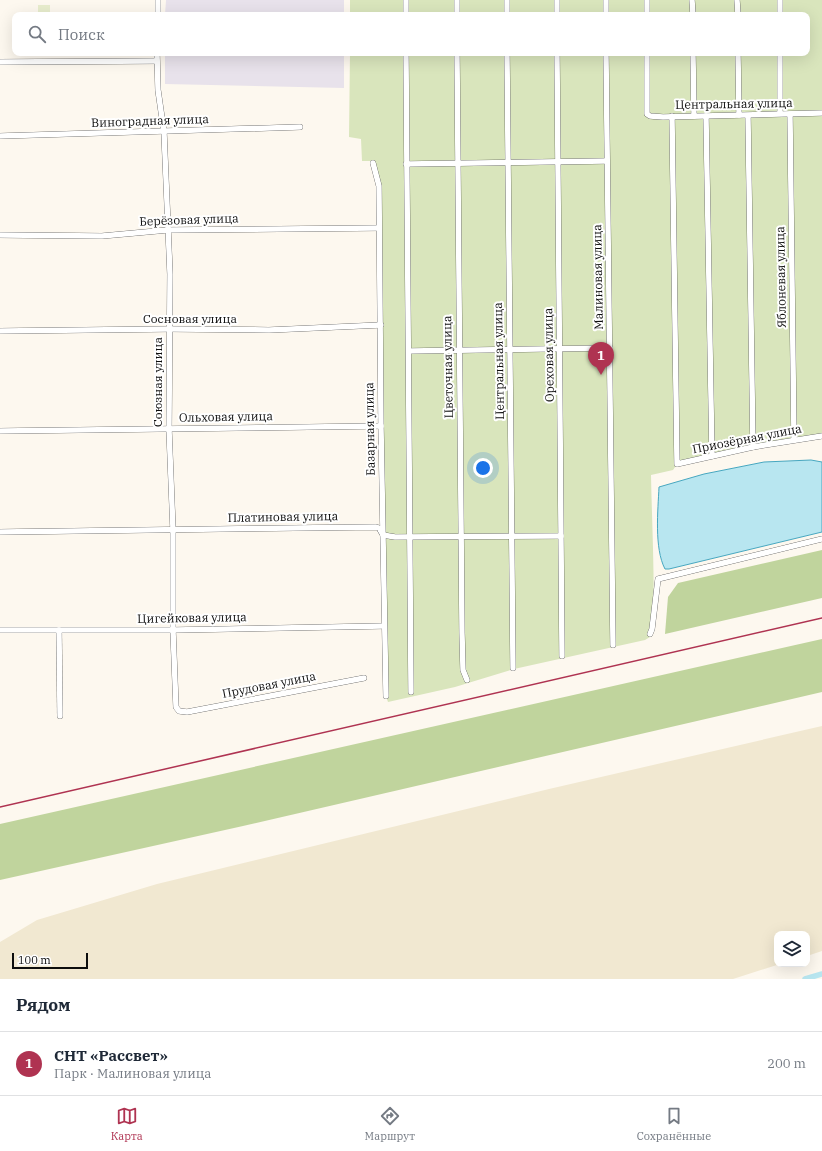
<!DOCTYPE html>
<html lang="ru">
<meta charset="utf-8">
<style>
:root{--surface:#fff;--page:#f2f2f3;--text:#1f2937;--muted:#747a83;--line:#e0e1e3;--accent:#af3351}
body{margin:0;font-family:"IBM Plex Serif",serif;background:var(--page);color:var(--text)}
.controls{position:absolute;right:12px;bottom:12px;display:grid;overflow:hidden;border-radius:8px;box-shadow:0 4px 16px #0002}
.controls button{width:36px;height:36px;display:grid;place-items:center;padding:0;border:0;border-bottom:1px solid var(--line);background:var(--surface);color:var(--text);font:20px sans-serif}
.scale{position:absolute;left:12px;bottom:10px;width:76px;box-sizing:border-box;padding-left:4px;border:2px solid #0d0d0d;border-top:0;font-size:11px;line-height:14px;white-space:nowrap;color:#0d0d0d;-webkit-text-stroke:3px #fff;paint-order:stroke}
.you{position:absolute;left:483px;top:468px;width:14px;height:14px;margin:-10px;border:3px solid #fff;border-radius:50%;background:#1a73e8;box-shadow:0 0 0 6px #1a73e833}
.badge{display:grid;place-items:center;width:26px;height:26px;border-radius:50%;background:var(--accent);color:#fff;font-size:13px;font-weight:700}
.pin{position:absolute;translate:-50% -33px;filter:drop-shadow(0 1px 2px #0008)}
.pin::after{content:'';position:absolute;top:21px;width:14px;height:12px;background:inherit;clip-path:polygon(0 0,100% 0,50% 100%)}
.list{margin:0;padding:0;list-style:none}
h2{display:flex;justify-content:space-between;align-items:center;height:52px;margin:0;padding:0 16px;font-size:17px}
h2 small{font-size:13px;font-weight:400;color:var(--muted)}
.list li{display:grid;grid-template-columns:26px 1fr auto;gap:12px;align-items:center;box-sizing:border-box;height:64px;padding:0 16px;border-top:1px solid var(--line)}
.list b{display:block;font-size:15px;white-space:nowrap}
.list p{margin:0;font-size:13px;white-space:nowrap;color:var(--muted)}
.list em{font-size:13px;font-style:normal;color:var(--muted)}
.icon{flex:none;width:22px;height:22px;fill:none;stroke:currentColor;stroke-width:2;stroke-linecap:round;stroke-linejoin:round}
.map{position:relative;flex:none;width:822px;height:979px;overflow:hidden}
.search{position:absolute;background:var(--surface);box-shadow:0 4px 16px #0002;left:12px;right:12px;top:12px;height:44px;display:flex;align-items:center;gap:10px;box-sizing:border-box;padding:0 14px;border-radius:8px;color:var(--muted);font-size:15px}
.sheet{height:116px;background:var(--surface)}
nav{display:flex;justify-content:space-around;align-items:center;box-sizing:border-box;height:56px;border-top:1px solid var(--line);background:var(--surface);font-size:11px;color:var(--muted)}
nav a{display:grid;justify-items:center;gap:2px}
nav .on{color:var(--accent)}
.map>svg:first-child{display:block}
</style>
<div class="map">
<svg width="822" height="979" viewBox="0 0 822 979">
<rect width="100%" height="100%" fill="#fdf8ef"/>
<g fill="#e8e2eb">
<polygon points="166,0 344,0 344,15 165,15"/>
<polygon points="165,53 344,53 344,88 165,84"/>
</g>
<polygon fill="#f1e8d1" points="822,726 822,951 807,956 807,934 777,934 777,964 780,964 733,979 0,979 0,942 37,920 157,884 549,789"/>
<path fill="#d9e5bc" d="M350 0H822V436L677 464 673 470 651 475C652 527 655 579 653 632L650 637 645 640 514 669 455 687 388 702 386 696 379 186 373 161H362L361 139 349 137 350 53H807V15H350Z"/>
<g fill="#c0d49d">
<polygon points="822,550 822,598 665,634 668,597 678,583"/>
<polygon points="822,639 822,692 243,826 0,880 0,824"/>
</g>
<rect fill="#e8edcd" x="38" y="5" width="12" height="10"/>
<path fill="#b8e6f0" stroke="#47a7c0" d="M811 460 822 462V532L669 569H665C654 548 658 510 659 487L704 474 764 462Z"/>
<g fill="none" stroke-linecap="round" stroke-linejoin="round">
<polyline stroke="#b8e6f0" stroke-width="5.5" points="805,979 822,974"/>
<g stroke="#404040" stroke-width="6">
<g id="minor">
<polyline points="406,0 406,15"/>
<polyline points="457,0 457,15"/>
<polyline points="507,0 507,15"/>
<polyline points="557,0 557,15"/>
<polyline points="606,0 606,15"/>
<polyline points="647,0 647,15"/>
<polyline points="692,0 693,15"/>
<polyline points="737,0 738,15"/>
<polyline points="158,15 158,0"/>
<polyline points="780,15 780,0"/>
<polyline points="157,53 158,90 164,132 170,274 169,429 173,530 173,630 176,707 179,711 187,712 364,678"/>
<polyline points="406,53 411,692"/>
<polyline points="457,53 462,633 463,670 467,680"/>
<polyline points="507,53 513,668"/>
<polyline points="557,53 562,656"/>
<polyline points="606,53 613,645"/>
<polyline points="647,53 647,114 650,116 663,117 822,113"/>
<polyline points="693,53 694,116"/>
<polyline points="738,53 739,115"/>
<polyline points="0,62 157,61"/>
<polyline points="780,113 780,53"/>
<polyline points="790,114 794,440"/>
<polyline points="672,116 677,464 753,447 822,436"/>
<polyline points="706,116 712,456"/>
<polyline points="748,116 753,447"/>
<polyline points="0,136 300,127"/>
<polyline points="373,163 379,186 381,426 386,696"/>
<polyline points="406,164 607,161"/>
<polyline points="0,235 102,236 168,230 379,228"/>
<polyline points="0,331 170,329 269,330 381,325"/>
<polyline points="409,351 610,348"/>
<polyline points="0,431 381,426"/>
<polyline points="0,532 376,527 379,528 383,535 395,537 561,536"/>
<polyline points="0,630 173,630 384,626"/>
<polyline points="59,630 60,716"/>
<polyline points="650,634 652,629 658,579 822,539"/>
</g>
</g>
<use href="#minor" stroke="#fff" stroke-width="5.5"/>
<polyline stroke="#af3351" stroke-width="1.5" points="0,807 822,618"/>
</g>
<g text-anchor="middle" stroke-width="4" stroke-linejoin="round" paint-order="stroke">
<g font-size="12" fill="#0d0d0d" stroke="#fff">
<text transform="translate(734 104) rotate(-1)" y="4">Центральная улица</text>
<text transform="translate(150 121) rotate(-2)" y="4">Виноградная улица</text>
<text transform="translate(189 220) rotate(-2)" y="4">Берёзовая улица</text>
<text transform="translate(598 277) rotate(-91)" y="4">Малиновая улица</text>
<text transform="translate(781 277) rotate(-91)" y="4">Яблоневая улица</text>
<text x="190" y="323">Сосновая улица</text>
<text transform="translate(549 355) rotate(-91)" y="4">Ореховая улица</text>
<text transform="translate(499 361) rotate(-91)" y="4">Центральная улица</text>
<text transform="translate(448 367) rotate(-91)" y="4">Цветочная улица</text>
<text transform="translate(158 382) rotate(-90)" y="4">Союзная улица</text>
<text transform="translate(226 417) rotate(-1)" y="4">Ольховая улица</text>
<text transform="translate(370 429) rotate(-91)" y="4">Базарная улица</text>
<text transform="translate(747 439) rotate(-11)" y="4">Приозёрная улица</text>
<text transform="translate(283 517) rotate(-1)" y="4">Платиновая улица</text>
<text transform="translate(192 618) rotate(-1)" y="4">Цигейковая улица</text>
<text transform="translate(269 685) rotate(-11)" y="4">Прудовая улица</text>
</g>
</g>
</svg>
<div class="controls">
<button><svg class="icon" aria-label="layers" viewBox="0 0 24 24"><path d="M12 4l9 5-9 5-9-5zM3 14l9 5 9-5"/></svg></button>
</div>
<div class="scale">100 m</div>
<div class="you"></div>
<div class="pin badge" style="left:601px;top:375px">1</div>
<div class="search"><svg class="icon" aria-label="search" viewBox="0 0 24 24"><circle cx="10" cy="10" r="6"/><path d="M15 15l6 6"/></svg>Поиск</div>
</div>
<section class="sheet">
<h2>Рядом<small></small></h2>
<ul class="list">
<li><span class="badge">1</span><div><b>СНТ «Рассвет»</b><p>Парк · Малиновая улица</p></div><em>200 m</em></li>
</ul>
</section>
<nav>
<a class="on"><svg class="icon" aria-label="map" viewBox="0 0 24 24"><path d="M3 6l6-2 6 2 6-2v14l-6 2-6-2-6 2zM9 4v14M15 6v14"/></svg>Карта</a>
<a><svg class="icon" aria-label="directions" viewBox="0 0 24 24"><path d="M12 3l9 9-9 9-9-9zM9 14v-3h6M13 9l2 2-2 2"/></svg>Маршрут</a>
<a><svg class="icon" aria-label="saved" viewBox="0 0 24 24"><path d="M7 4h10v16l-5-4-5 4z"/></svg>Сохранённые</a>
</nav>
